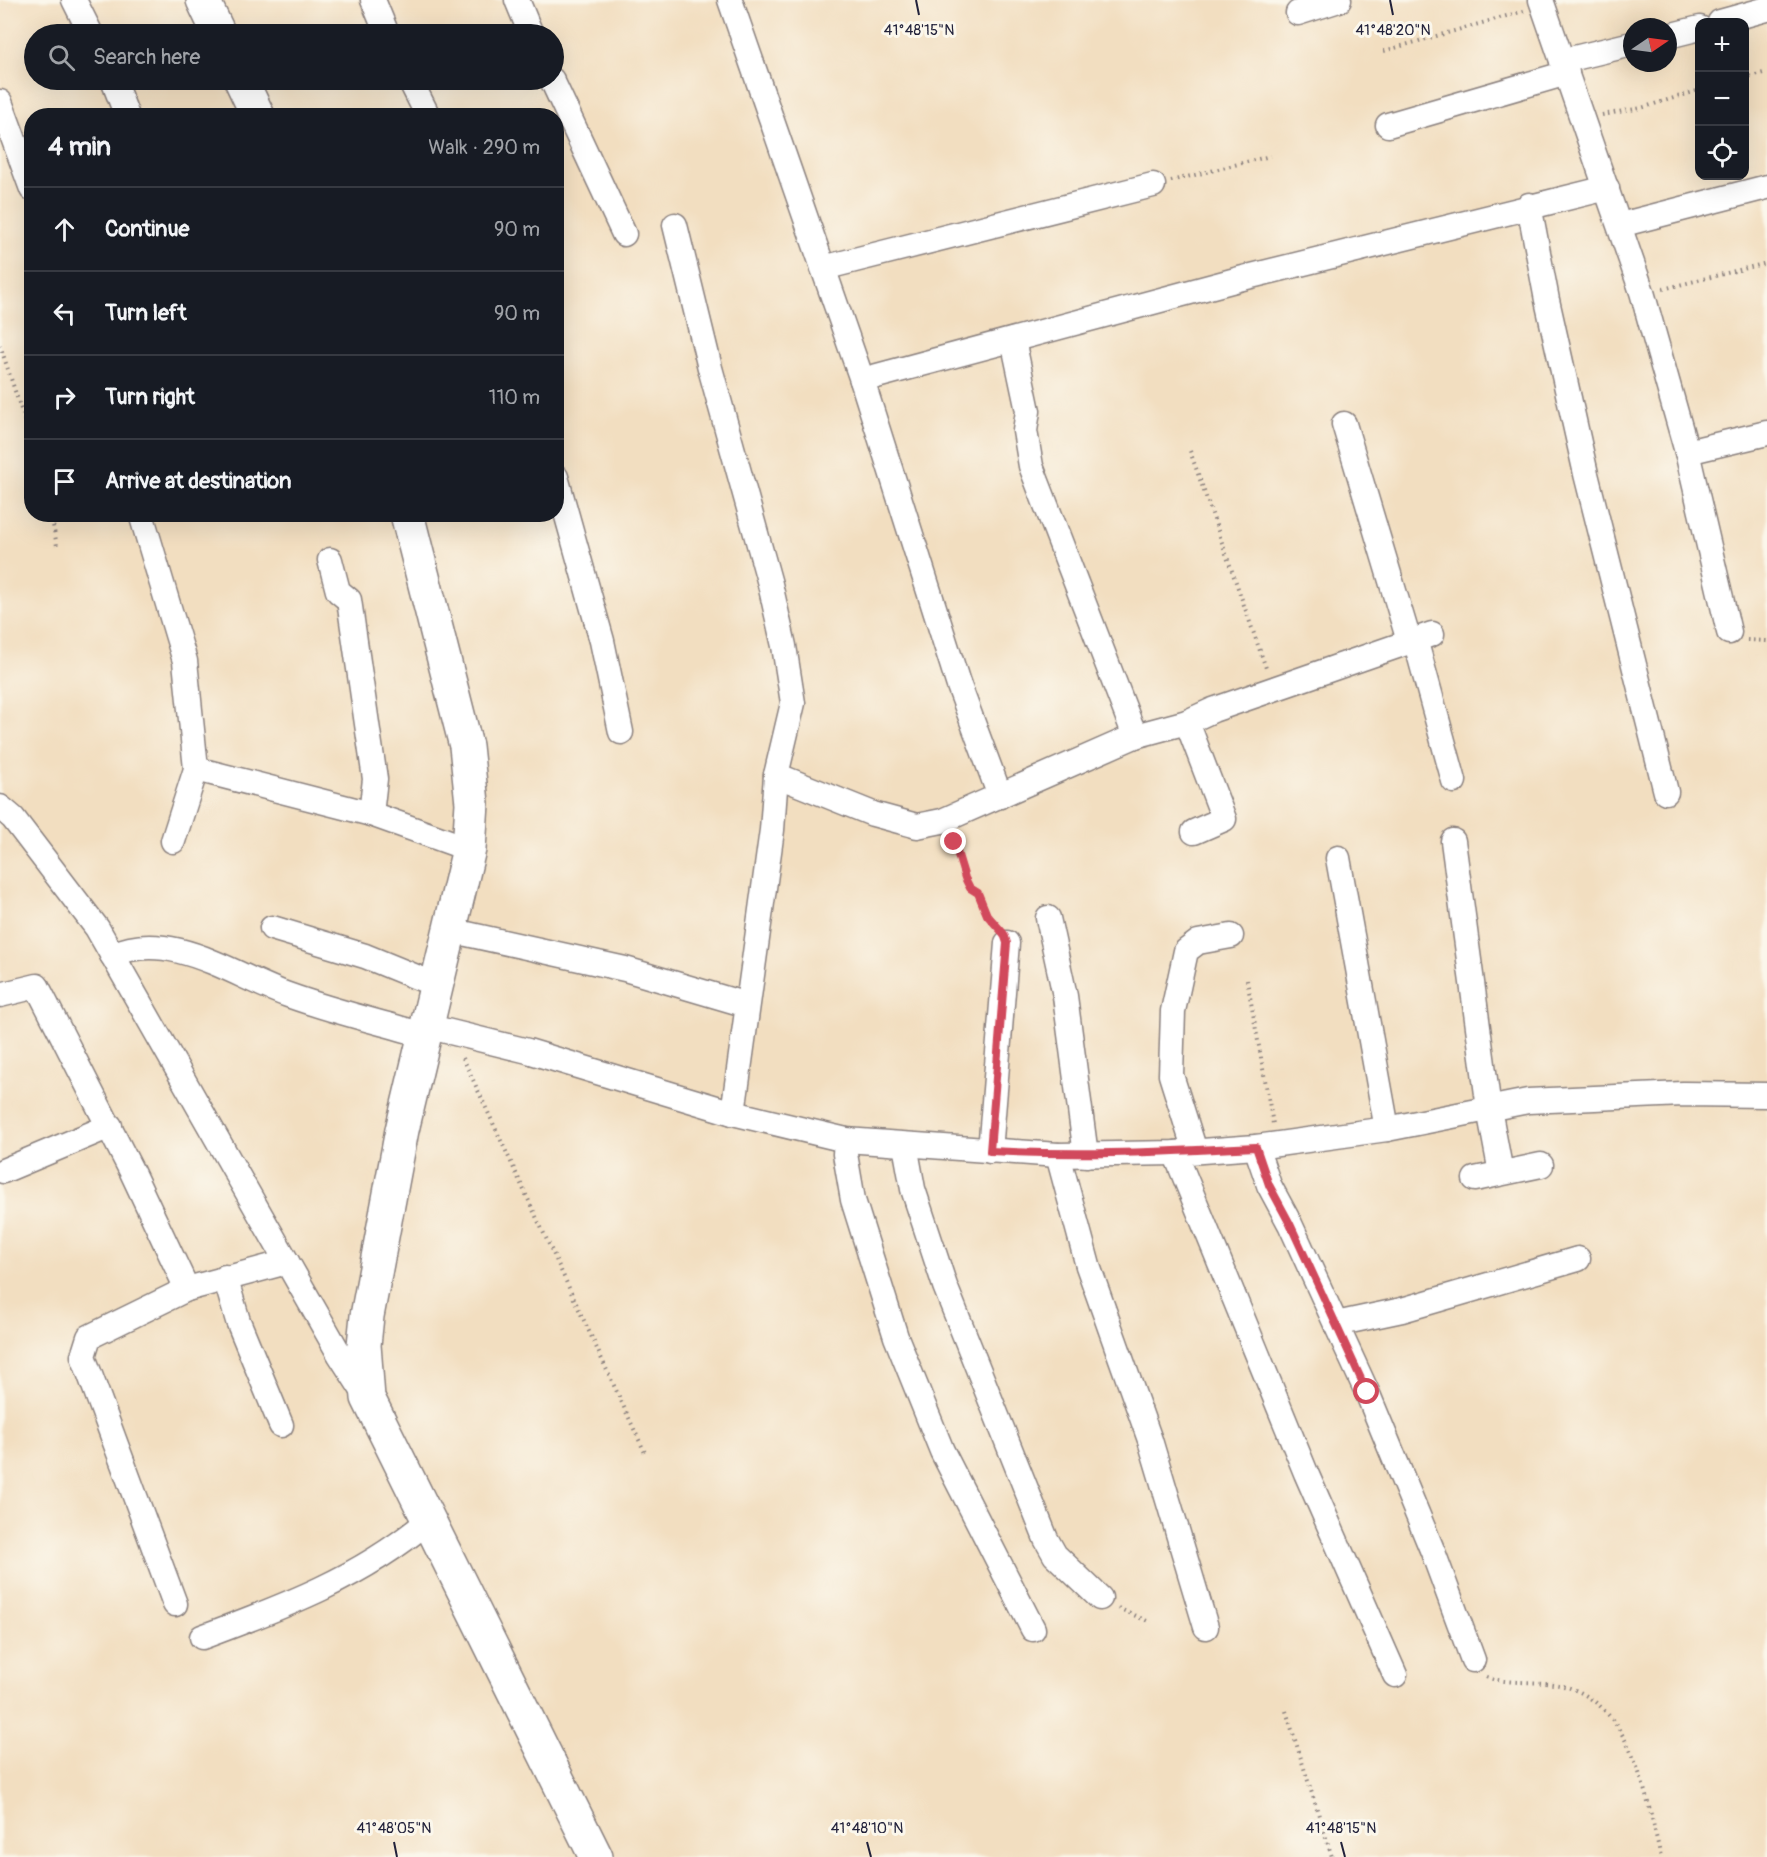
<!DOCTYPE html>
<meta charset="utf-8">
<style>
:root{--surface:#171b24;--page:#242831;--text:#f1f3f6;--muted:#9ea1a6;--line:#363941}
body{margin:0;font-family:Pangolin,sans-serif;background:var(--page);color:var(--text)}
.controls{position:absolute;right:18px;top:18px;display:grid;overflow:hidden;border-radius:12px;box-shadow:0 6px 24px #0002}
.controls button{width:54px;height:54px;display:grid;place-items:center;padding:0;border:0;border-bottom:2px solid var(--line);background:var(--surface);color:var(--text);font:30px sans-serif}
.compass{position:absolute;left:1623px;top:18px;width:54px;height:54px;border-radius:50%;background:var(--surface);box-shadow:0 6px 24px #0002;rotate:77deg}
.stop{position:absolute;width:18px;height:18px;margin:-14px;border:4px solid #d1495b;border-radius:50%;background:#fff}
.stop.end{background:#d1495b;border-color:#fff;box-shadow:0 2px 6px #0008}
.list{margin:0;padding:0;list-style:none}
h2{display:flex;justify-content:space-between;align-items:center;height:78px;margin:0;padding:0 24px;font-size:26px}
h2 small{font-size:20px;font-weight:400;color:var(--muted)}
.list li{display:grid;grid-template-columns:39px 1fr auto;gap:18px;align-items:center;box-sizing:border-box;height:84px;padding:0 24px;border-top:2px solid var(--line)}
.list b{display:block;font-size:22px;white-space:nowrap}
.list em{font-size:20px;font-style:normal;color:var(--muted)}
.icon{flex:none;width:33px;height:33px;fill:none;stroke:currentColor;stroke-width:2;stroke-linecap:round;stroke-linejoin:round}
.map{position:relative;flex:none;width:1767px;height:1857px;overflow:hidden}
.search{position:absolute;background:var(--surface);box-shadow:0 6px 24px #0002;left:24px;top:24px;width:540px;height:66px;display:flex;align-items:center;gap:15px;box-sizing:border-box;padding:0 21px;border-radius:33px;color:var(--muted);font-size:22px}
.panel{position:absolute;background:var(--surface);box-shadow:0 6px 24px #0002;left:24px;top:108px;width:540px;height:414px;border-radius:24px}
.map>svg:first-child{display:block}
</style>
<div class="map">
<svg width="1767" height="1857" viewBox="0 0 1767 1857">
<rect width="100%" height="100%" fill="#fbf7ec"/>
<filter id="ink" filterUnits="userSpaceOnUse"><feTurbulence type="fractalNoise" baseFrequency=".0167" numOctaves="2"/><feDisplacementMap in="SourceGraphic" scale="12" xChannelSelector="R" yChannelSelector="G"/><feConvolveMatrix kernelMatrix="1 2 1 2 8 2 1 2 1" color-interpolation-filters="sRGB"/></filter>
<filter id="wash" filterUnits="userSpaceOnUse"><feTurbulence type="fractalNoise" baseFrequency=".008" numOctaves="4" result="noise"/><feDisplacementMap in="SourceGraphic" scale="24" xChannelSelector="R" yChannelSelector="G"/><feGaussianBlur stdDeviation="1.35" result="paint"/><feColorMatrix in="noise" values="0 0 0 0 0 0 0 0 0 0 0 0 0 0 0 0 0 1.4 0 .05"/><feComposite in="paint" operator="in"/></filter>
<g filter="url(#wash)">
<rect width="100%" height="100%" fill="#f2dec0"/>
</g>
<g filter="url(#ink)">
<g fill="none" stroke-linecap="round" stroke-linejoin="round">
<g stroke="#8a807e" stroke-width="27">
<g id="street">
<polyline points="74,0 91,34"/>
<polyline points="373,0 387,34"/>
<polyline points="517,0 531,34"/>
<polyline points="730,0 862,380 958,683 1000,796"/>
<polyline points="1541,0 1642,292 1687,452 1729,632"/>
<polyline points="1298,13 1339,0"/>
<polyline points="1720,22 1767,9"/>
<polyline points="1668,36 1700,28"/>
<polyline points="1562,61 1632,44"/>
<polyline points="113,80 127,116"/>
<polyline points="410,80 428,116"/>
<polyline points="552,80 624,234"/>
<polyline points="0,102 32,189"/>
<polyline points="1388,125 1567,73"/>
<polyline points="1529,205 1547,300 1586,474 1666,792"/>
<polyline points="675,225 710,368 770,584 784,646 793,703 776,775 772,830 733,1113"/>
<polyline points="1620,225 1767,187"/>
<polyline points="823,268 1153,185"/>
<polyline points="1013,340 1028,411 1025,431 1031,466 1135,736"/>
<polyline points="862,380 1239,279 1607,188"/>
<polyline points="1344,424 1409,641"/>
<polyline points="1687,452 1767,433"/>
<polyline points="556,477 602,641 621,732"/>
<polyline points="141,514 185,661 196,769 173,841"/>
<polyline points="330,560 338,591 349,600 375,779 371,814"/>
<polyline points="1415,639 1454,781"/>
<polyline points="1187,722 1224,819 1194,832"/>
<polyline points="196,769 371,814 469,849"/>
<polyline points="776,775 873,814 917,826 942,821 1135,736 1187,722 1213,710 1432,634"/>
<polyline points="0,807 13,818 97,928 340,1355 367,1397"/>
<polyline points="1453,841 1489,1109 1501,1173"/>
<polyline points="1338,858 1387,1129"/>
<polyline points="1048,918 1065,996 1086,1155"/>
<polyline points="272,928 365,956 436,985"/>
<polyline points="449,930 625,969 747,1005"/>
<path d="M112 955C170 928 234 976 288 995 332 1011 379 1022 424 1035"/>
<polyline points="0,995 37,986 131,1170 187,1289"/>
<polyline points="426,1026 528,1051 733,1113 846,1140 1058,1155 1175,1153 1256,1147 1387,1129 1528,1101 1683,1094 1767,1095"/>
<polyline points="846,1140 845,1154 853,1200 896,1337 942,1451 1033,1629"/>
<polyline points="905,1145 913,1189 945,1286 1046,1539 1055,1555 1100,1598"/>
<polyline points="1256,1147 1269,1185 1290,1224 1367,1392 1433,1552 1473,1660"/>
<polyline points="990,1151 1007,943"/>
<polyline points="1195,1151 1171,1075 1173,1011 1186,951 1198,942 1231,936"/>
<polyline points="1175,1153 1306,1473 1395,1675"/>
<polyline points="1058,1155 1088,1266 1150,1440 1206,1627"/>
<polyline points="3,1171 110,1126"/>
<polyline points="1475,1179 1541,1165"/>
<polyline points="225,1277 238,1321 281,1425"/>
<polyline points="1336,1324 1402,1310 1578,1259"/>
<polyline points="175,1604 83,1356 89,1337 187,1289 287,1262"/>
<path d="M202 1637C283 1607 363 1577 429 1520"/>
</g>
</g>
<g stroke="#8a807e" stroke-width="36">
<g id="secondary">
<polyline points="203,0 219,34"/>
<polyline points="241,80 258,116"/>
<polyline points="407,514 466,746 472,803 469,849 402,1130 367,1316 364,1345 368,1398 596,1857"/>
</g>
</g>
<g stroke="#8a807e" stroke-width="4" stroke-dasharray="1.5 4.5" stroke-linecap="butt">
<polyline points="1384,51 1524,11"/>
<polyline points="1744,78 1767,72"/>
<polyline points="1602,115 1641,108 1700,90"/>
<polyline points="1171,181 1270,156"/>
<polyline points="1663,289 1767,263"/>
<polyline points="0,345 32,443"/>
<polyline points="1190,451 1267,671"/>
<polyline points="51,514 57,546"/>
<polyline points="1747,640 1767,641"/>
<polyline points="953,840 965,878 970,888 978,893 987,915 998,927"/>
<polyline points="1247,980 1273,1124"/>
<polyline points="463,1058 646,1455"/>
<polyline points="1118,1608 1147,1621"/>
<path d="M1486 1677C1509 1685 1535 1680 1559 1685 1632 1700 1646 1796 1661 1857"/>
<polyline points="1286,1711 1332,1857"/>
</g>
<use href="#street" stroke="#fff" stroke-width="24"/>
<use href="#secondary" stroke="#fff" stroke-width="33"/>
</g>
</g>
<g fill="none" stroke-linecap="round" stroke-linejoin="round" filter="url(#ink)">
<path stroke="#d1495b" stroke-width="8" d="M954 842 965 878 970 888 978 893 987 915 1004 934 1007 943 990 1151C1081 1156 1164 1152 1256 1147L1269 1185 1290 1224 1367 1392"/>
</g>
<path fill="none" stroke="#22223b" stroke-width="2" d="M916 0 919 15M1390 0 1393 15M394 1842 397 1857M867 1842 871 1857M1341 1842 1345 1857"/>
<g font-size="15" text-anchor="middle" fill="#22223b" stroke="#fbf7ec" stroke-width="6" stroke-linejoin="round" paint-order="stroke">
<text x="919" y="35">41°48'15"N</text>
<text x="1393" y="35">41°48'20"N</text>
<text x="394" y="1833">41°48'05"N</text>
<text x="867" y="1833">41°48'10"N</text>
<text x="1341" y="1833">41°48'15"N</text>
</g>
</svg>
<div class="controls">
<button>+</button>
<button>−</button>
<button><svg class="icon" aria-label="locate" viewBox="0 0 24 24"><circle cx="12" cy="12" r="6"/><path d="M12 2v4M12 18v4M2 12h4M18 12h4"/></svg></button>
</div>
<svg class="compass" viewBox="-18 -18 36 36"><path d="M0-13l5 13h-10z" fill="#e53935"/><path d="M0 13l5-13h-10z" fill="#9ea1a6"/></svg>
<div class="stop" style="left:1367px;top:1392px"></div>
<div class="stop end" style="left:954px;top:842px"></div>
<div class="search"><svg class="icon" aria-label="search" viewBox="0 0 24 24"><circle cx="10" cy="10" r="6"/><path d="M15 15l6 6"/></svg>Search here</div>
<section class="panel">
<h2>4 min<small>Walk · 290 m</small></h2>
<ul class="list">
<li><svg class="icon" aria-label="ahead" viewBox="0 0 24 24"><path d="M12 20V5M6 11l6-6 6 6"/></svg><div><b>Continue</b></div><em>90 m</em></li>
<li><svg class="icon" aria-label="left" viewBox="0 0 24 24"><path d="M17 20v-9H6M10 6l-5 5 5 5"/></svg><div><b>Turn left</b></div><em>90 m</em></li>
<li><svg class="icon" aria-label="right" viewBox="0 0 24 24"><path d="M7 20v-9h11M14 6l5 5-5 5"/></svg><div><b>Turn right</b></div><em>110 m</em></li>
<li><svg class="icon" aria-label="arrive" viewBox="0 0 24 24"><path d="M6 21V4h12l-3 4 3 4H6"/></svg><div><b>Arrive at destination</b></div></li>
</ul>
</section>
</div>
